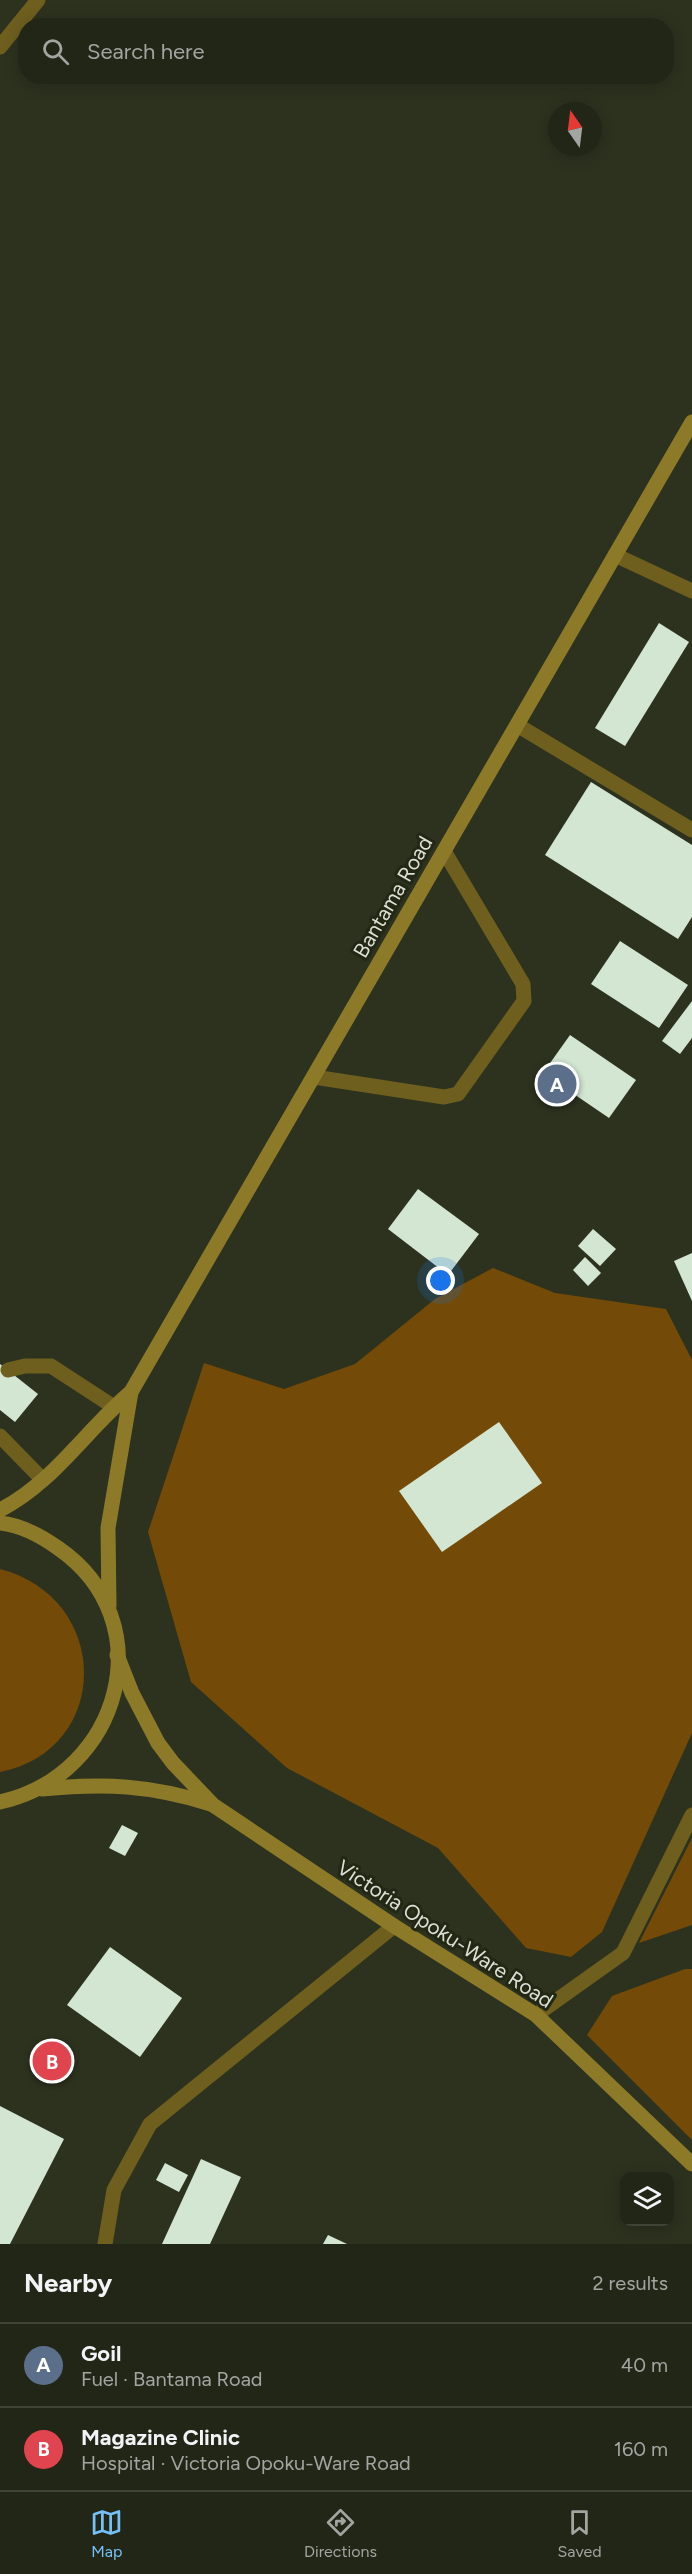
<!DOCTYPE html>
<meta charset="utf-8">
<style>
:root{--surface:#222617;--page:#2e3224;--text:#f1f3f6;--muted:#a2a5a1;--line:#3f4336;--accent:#75c0f6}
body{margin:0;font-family:Figtree,sans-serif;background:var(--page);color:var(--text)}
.controls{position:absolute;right:18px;bottom:18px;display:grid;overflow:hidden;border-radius:12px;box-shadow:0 3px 15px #0003}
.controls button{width:54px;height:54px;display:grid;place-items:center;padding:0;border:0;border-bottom:2px solid var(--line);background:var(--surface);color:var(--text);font:30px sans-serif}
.compass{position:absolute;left:548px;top:102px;width:54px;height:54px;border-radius:50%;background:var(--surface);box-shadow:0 3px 15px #0003;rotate:346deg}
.you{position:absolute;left:441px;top:1281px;width:21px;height:21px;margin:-15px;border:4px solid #fff;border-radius:50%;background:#1a73e8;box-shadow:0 0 0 9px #1a73e833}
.badge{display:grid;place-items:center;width:39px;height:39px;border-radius:50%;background:var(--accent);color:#fff;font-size:20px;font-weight:700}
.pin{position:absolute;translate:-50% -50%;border:3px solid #fff;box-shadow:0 2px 6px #0006}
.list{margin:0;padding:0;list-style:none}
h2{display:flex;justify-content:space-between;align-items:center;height:78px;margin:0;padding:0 24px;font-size:26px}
h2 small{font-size:20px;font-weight:400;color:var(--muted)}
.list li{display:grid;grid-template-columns:39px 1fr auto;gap:18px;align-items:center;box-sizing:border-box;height:84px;padding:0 24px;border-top:2px solid var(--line)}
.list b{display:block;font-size:22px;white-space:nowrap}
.list p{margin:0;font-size:20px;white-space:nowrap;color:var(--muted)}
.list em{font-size:20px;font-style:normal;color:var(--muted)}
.icon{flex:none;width:33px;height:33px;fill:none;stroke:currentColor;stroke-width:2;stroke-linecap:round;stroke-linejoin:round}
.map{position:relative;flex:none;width:692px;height:2244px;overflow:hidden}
.search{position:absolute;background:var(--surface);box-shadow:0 3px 15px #0003;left:18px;right:18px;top:18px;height:66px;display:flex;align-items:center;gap:15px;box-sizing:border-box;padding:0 21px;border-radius:24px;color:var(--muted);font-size:22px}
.sheet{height:246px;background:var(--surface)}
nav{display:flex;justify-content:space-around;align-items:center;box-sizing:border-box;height:84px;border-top:2px solid var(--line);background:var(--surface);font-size:16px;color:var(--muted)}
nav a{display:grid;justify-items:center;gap:3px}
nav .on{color:var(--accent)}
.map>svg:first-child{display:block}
</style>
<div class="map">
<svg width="692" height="2244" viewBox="0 0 692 2244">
<rect width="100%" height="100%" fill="#2d321f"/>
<g fill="#734a07">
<polygon points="493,1268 555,1293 666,1309 692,1360 692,1733 602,1932 571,1957 526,1948 438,1848 287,1768 191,1682 148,1532 204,1363 284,1389 355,1364 435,1299"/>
<path d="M0 1569C112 1598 112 1750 0 1772Z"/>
<polygon points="692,1838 692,1925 639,1943"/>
<polygon points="685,1969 692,1969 692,2140 587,2035 612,1996"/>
</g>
<g fill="#d3e6d2">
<polygon points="659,623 689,642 625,746 595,728"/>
<polygon points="591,782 692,845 692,917 678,939 545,855"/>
<polygon points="620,941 688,985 659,1028 591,984"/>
<polygon points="692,1001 692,1038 680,1054 662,1041"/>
<polygon points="570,1035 636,1080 609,1118 543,1073"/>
<polygon points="418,1189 479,1234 448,1275 388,1229"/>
<polygon points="593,1229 616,1249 600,1266 578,1246"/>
<polygon points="692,1253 692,1301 674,1261"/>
<polygon points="585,1257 601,1273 588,1286 573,1270"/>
<polygon points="0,1364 38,1394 15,1422 0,1410"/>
<polygon points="499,1422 542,1483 442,1552 399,1491"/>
<polygon points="122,1825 138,1833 125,1856 109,1848"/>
<polygon points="110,1947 182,1998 140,2057 67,2005"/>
<polygon points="0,2106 64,2139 10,2244 0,2244"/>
<polygon points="201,2159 241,2177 210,2244 162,2244"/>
<polygon points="165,2163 188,2175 179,2192 156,2180"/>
<polygon points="328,2235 347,2244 323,2244"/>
</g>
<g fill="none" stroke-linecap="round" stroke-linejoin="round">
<g stroke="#6e5f1f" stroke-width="15">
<polyline points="517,725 692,830"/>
<polyline points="314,1077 444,1097 458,1094 524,1001 523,984 444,851"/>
<polyline points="8,1370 25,1366 51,1366 114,1407"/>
<polyline points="0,1436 43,1480"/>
</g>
<g stroke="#6e5f1f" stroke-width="15">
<polyline points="0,47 38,0"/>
<polyline points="615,555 692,591"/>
<polyline points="536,2015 623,1953 692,1815"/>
<polyline points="105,2244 114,2190 150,2124 394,1926"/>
</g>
<g stroke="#8d7a28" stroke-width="15">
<path d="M0 1510C53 1483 86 1430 131 1392L692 422"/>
<path d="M0 1523C21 1525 41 1536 58 1548 164 1621 121 1775 0 1802"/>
<polyline points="109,1606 108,1528 131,1392"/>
<polyline points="117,1655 132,1693 158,1743 173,1763 213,1805 394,1926 536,2015 692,2164"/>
<path d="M42 1789C106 1783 149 1785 211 1804"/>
</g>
</g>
<g text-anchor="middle" stroke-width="6" stroke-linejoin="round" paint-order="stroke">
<g font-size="21" fill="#dcdfd3" stroke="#232815">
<text transform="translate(393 897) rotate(-60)" y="7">Bantama Road</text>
<text transform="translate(445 1934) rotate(33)" y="7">Victoria Opoku-Ware Road</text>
</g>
</g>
</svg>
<div class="controls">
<button><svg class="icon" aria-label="layers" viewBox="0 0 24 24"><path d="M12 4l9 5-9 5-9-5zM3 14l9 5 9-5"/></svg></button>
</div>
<svg class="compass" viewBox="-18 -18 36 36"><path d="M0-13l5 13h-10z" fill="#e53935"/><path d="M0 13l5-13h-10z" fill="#a2a5a1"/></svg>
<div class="you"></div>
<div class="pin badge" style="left:557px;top:1084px;background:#5c6f8a">A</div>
<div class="pin badge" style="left:52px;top:2061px;background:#e0444e">B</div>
<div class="search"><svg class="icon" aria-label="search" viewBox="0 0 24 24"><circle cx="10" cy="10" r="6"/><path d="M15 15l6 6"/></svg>Search here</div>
</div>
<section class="sheet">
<h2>Nearby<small>2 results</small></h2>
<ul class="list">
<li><span class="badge" style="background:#5c6f8a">A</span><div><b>Goil</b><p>Fuel · Bantama Road</p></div><em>40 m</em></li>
<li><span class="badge" style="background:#e0444e">B</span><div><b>Magazine Clinic</b><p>Hospital · Victoria Opoku-Ware Road</p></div><em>160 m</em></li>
</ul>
</section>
<nav>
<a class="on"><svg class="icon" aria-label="map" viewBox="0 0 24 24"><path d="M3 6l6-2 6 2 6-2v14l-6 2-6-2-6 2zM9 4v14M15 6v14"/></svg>Map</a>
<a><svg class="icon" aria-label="directions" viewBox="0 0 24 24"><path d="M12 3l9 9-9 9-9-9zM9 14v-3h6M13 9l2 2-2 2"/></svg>Directions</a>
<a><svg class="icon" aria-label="saved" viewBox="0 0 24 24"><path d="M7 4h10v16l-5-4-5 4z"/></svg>Saved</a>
</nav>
